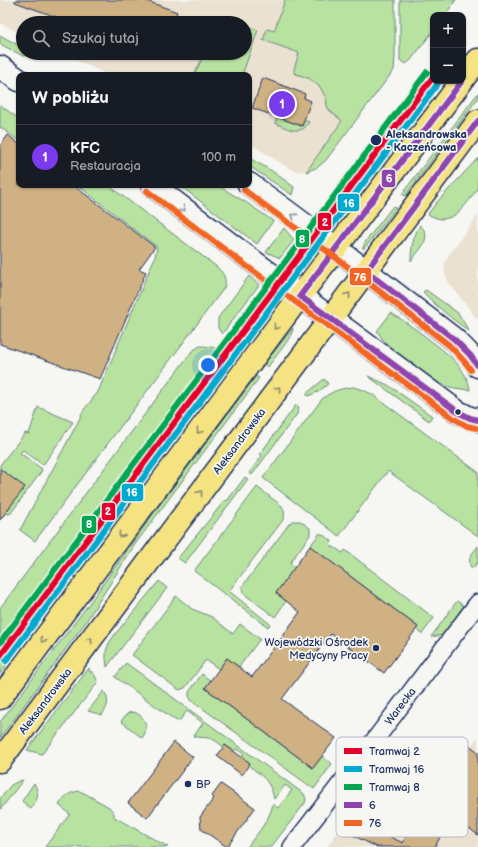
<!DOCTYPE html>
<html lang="pl">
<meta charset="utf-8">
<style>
:root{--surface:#171b24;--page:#242831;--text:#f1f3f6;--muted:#9ea1a6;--line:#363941;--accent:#7c3aed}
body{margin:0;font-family:"Balsamiq Sans",sans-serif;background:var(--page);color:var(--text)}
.controls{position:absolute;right:12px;top:12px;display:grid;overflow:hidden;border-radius:8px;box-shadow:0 1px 3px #0004}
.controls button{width:36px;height:36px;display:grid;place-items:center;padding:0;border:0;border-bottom:1px solid var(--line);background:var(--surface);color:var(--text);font:20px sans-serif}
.you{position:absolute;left:208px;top:365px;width:14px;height:14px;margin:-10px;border:3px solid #fff;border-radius:50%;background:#1a73e8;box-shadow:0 0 0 6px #1a73e833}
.badge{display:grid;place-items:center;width:26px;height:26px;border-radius:50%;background:var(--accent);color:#fff;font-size:13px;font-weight:700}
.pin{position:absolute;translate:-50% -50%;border:2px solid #fff;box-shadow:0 1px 4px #0006}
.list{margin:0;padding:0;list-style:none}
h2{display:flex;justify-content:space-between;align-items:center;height:52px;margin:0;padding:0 16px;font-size:17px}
h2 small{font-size:13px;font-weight:400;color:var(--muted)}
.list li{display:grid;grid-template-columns:26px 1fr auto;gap:12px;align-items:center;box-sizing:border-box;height:64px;padding:0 16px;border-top:1px solid var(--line)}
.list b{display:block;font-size:15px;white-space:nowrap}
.list p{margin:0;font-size:13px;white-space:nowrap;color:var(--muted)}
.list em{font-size:13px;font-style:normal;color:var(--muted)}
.icon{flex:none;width:22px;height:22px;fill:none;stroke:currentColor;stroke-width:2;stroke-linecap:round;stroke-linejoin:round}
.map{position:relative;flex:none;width:478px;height:847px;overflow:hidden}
.search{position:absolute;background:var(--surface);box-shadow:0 1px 3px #0004;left:16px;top:16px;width:236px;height:44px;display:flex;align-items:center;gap:10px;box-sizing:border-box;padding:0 14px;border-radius:22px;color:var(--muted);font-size:15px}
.panel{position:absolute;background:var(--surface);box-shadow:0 1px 3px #0004;left:16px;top:72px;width:236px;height:116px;border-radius:8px}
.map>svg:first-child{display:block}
</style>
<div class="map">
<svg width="478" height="847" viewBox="0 0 478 847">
<rect width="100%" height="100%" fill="#f6f6f2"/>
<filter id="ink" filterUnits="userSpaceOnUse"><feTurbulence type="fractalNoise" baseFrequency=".025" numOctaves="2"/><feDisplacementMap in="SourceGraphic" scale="8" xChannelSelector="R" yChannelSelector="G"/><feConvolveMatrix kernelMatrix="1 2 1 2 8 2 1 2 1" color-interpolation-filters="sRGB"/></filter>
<g filter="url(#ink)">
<g fill="#ebe1d1">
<polygon points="0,0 285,0 274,31 309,48 301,73 351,109 306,172 296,171 292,170 249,143 249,75 108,75 61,53 245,53 245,23 23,23 23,35 0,23"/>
<polygon points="478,215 478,320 449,283 445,274 444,265 448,256"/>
<polygon points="478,737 478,847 327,847 372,786 475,834 428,796 468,744 471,746"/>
</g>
<g fill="#b8e2a0" stroke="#6a887f">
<polygon points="285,0 395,0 395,57 394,70 326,160 318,167 306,172 342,121 329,110 327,106 326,98 320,87 310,79 294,73 294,69 299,53 263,40 267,29 274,31"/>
<polygon points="400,0 456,0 445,15 433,15 433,31 411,60 406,64 402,62 400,60"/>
<polygon points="245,25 258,30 242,75 194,75 205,53 245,53"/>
<polygon points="0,35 23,48 23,53 34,53 38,55 23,56 0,44"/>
<polygon points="478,93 478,98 405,196 402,194"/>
<polygon points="0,105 19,119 19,141 0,127"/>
<path d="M277 117 302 126 304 120 309 122C301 137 287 128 275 123Z"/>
<polygon points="249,158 272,171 294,187 292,195 276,184 249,166"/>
<path d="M478 158C478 164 478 184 477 189 475 193 472 196 470 199 459 214 446 226 428 214L437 202Z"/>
<path d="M77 185H108L217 267C224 275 227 277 224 288L35 541 20 530 77 424 83 411 98 392 155 257 157 247Z"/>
<polygon points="179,185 217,185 247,203 273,221 257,244"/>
<polygon points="393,206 396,208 368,244 363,249 363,247 366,241"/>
<path d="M420 225C434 238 419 250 411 261 411 248 413 237 420 225Z"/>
<polygon points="284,228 294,240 280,258 266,252"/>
<polygon points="249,276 259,285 222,334 218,328 218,318"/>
<path d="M426 290 458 313 469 331C452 319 437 307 423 292Z"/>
<path d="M266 306C266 327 257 335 245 350L237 345Z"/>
<path d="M391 313C406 322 421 333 435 344 444 351 453 358 460 367 465 374 469 382 470 390L454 388 446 386 435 381 392 349 383 340 377 331Z"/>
<path d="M293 328C293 337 274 358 268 367L264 364Z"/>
<path d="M200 346C212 346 220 349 229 356L105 521 111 526 0 674V608L192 351Z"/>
<polygon points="256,376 259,378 136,543 85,623 0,738 0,722 88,605 158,507"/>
<polygon points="368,376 388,385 432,416 429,421"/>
<polygon points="324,379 326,381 328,384 318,392 308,396 306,394"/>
<path d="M353 387 364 390 373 395 478 472V536L388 471 339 536 263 478 322 399C334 390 339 389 353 387Z"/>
<polygon points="296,405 299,407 297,414 252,475 249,473 262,456 260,454"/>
<polygon points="38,407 73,422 43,465 23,450 20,453 42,469 41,472 11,513 9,514 5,513 24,487 0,469 0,465 22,437 25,433 29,434"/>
<polygon points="245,477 248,479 185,563 178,558 213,515 225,500 227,501"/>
<path d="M257 487 282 506C285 511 285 515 283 520L229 591 270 624 268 627 194 571Z"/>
<polygon points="293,521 300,521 310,528 310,535 290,563 295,567 276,593 286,601 275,617 243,593 242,587 289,524"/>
<polygon points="320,533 332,541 330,545 343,553 345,550 434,618 422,634 416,629 418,627 310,546"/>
<path d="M478 546V562L472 569C466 559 472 554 478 546Z"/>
<polygon points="159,581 167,588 107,667 106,659 106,651 109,643 116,633"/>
<polygon points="176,596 192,609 212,617 233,634 240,624 260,639 239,667 227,658 219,669 206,660 185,688 179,690 132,655"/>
<polygon points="457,601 464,606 443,635 431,637"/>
<path d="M126 663 304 794 306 799 305 803 271 847H247C257 834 269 821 273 804L278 808 292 790 285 785 274 799C271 782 262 775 249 766L250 763 242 757 244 754 236 749 234 751 225 745 224 747C219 744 215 739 208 738 203 737 199 738 194 736L203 723 187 711 180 720 177 721 175 720 115 677Z"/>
<polygon points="89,668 90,672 93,672 98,682 42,754 27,750"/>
<polygon points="202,674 211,681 206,689 313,768 322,756 332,764 314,789 191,700 189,696 189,692"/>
<path d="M104 691C110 701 108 706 102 715L88 711Z"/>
<path d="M133 712C145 715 150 728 142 738L121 721 128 713Z"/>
<polygon points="23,780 0,810 0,799 11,785 17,782"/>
<path d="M34 783C40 794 38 799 31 809L22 801Z"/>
<path d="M79 791 84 793 109 807C112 810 115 813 114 817L168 847H45L70 814 59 805C65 796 68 793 79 791Z"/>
</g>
<g fill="#d0b184" stroke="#1b2f5e">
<polygon points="15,0 144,0 177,12 173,23 73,23 15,2"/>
<polygon points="263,78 305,94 304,98 311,101 302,126 252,108"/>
<polygon points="8,135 19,144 19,185 73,185 155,247 139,269 146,272 100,379 0,344 0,146"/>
<polygon points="0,469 25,487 0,520"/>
<polygon points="310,546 418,627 384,673 331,634 282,699 336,738 313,768 205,688 227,658 252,677 281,638 300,612 276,593"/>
<polygon points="174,742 193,757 147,818 128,803"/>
<polygon points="468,744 478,752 478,835 451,815 435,847 377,847 350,834 357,821 403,843 425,799"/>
<polygon points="225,745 250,763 242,775 217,756"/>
<polygon points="221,784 255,808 227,847 201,829 200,817 214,798 212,796"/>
</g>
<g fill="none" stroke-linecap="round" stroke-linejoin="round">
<g stroke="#1b2f5e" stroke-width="20">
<polyline id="street" points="292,847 377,737 478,603"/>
</g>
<g stroke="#1b2f5e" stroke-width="25">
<g id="secondary">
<polyline points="0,67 19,80"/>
<path d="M249 184 282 208 336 248 454 339C463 348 472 356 478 366"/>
<polyline points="152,185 242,253 458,412 470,418 478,420"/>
</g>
</g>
<g stroke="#1b2f5e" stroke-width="25">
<g id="primary">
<polyline points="463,79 478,60"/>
<polyline points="0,698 300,296 462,81"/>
<polyline points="0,761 478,121"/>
</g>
</g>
<use href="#street" stroke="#f6f6f2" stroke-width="17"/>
<use href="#secondary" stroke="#f6f6f2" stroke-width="22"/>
<use href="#primary" stroke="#f5e382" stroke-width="22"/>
<g stroke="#f6f6f2" stroke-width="9">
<g id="bus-1">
<polyline points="462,81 300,296 458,412 470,418 478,420"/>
<polyline points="478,121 366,271 454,339 470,355 478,366"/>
</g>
</g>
<g stroke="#f6f6f2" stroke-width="9">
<g id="bus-2">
<polyline points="244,190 331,254 449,345 464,361 471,370"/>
<polyline points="147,191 237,259 453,418 467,426 476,428"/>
</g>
</g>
<use href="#bus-1" stroke="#8e44ad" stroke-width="6"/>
<use href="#bus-2" stroke="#f26522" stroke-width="6"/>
<g stroke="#f6f6f2" stroke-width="9">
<polyline id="tram-1" points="0,656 433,77"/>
</g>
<g stroke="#f6f6f2" stroke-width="9">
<polyline id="tram-2" points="6,661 439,82"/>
</g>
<g stroke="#f6f6f2" stroke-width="9">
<polyline id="tram-3" points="0,643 427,72"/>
</g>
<use href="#tram-1" stroke="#e4002b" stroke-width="6"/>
<use href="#tram-2" stroke="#00a9ce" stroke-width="6"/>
<use href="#tram-3" stroke="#00a651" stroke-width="6"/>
</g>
<defs><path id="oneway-chevron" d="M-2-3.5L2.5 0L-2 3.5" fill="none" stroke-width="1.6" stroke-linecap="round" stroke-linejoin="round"/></defs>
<g stroke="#8892a8">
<use href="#oneway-chevron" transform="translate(183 209) rotate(37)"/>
<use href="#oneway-chevron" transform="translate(294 216) rotate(-144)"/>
</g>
<g stroke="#888970">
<use href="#oneway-chevron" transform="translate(348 295) rotate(-53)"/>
<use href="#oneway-chevron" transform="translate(276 327) rotate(127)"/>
<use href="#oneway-chevron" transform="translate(278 389) rotate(-53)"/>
<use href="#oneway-chevron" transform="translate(199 431) rotate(127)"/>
<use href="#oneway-chevron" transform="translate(200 493) rotate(-53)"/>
<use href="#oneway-chevron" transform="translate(121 535) rotate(127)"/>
<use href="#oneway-chevron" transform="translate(43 640) rotate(127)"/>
<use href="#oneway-chevron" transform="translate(90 640) rotate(-53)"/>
</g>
</g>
<g fill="#1b2f5e" stroke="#f6f6f2" stroke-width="1.5">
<circle cx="376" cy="140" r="6"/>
<circle cx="458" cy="412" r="3.5"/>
<circle cx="376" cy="648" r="4"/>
<circle cx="188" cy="784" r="4"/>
</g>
<g text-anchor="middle" stroke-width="3.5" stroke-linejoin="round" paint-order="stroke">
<g font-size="11" font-weight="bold" fill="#1b2f5e" stroke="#f6f6f2" text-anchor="start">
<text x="386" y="138">Aleksandrowska<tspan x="386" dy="13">- Kaczeńcowa</tspan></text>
</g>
<g font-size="11" fill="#1b2f5e" stroke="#f6f6f2">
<text transform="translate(239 441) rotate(-53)" y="4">Aleksandrowska</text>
<text transform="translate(45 701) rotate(-53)" y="4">Aleksandrowska</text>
<text transform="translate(400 706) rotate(-53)" y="4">Warecka</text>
</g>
<g font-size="11" fill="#1b2f5e" stroke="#f6f6f2" text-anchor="end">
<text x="368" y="646">Wojewódzki Ośrodek<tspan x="368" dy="13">Medycyny Pracy</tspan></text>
<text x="196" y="788" text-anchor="start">BP</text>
</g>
</g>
<rect x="336" y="737" width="132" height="100" rx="6" fill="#f6f6f2" stroke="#b4bac6" stroke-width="1"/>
<rect x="344" y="748" width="18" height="6" fill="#e4002b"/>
<rect x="344" y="766" width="18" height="6" fill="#00a9ce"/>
<rect x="344" y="784" width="18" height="6" fill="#00a651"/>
<rect x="344" y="802" width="18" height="6" fill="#8e44ad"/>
<rect x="344" y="820" width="18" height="6" fill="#f26522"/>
<g font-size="11" fill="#1b2f5e">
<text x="369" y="755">Tramwaj 2</text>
<text x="369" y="773">Tramwaj 16</text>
<text x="369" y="791">Tramwaj 8</text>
<text x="369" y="809">6</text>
<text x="369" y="827">76</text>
</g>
<g stroke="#f6f6f2" stroke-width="1.5">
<rect x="381" y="169" width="15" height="19" rx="4" fill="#8e44ad"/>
<rect x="337" y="193" width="23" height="19" rx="4" fill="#00a9ce"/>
<rect x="317" y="212" width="15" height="19" rx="4" fill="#e4002b"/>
<rect x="295" y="229" width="15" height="19" rx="4" fill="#00a651"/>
<rect x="349" y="267" width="23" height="19" rx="4" fill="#f26522"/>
<rect x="121" y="483" width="23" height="19" rx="4" fill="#00a9ce"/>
<rect x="101" y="502" width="15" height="19" rx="4" fill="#e4002b"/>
<rect x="81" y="515" width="16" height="19" rx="4" fill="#00a651"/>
</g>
<g font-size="11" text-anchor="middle" font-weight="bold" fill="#fff">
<text x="389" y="182">6</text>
<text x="349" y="207">16</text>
<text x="325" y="226">2</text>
<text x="302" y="243">8</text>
<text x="360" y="281">76</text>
<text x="132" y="496">16</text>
<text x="108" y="515">2</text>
<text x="89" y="528">8</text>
</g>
</svg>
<div class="controls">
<button>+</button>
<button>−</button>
</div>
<div class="you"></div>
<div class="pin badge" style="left:282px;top:104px">1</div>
<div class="search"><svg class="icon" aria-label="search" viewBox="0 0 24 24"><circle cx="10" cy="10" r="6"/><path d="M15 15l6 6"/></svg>Szukaj tutaj</div>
<section class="panel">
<h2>W pobliżu<small></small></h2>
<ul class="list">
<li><span class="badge">1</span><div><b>KFC</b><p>Restauracja</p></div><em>100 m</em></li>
</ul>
</section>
</div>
